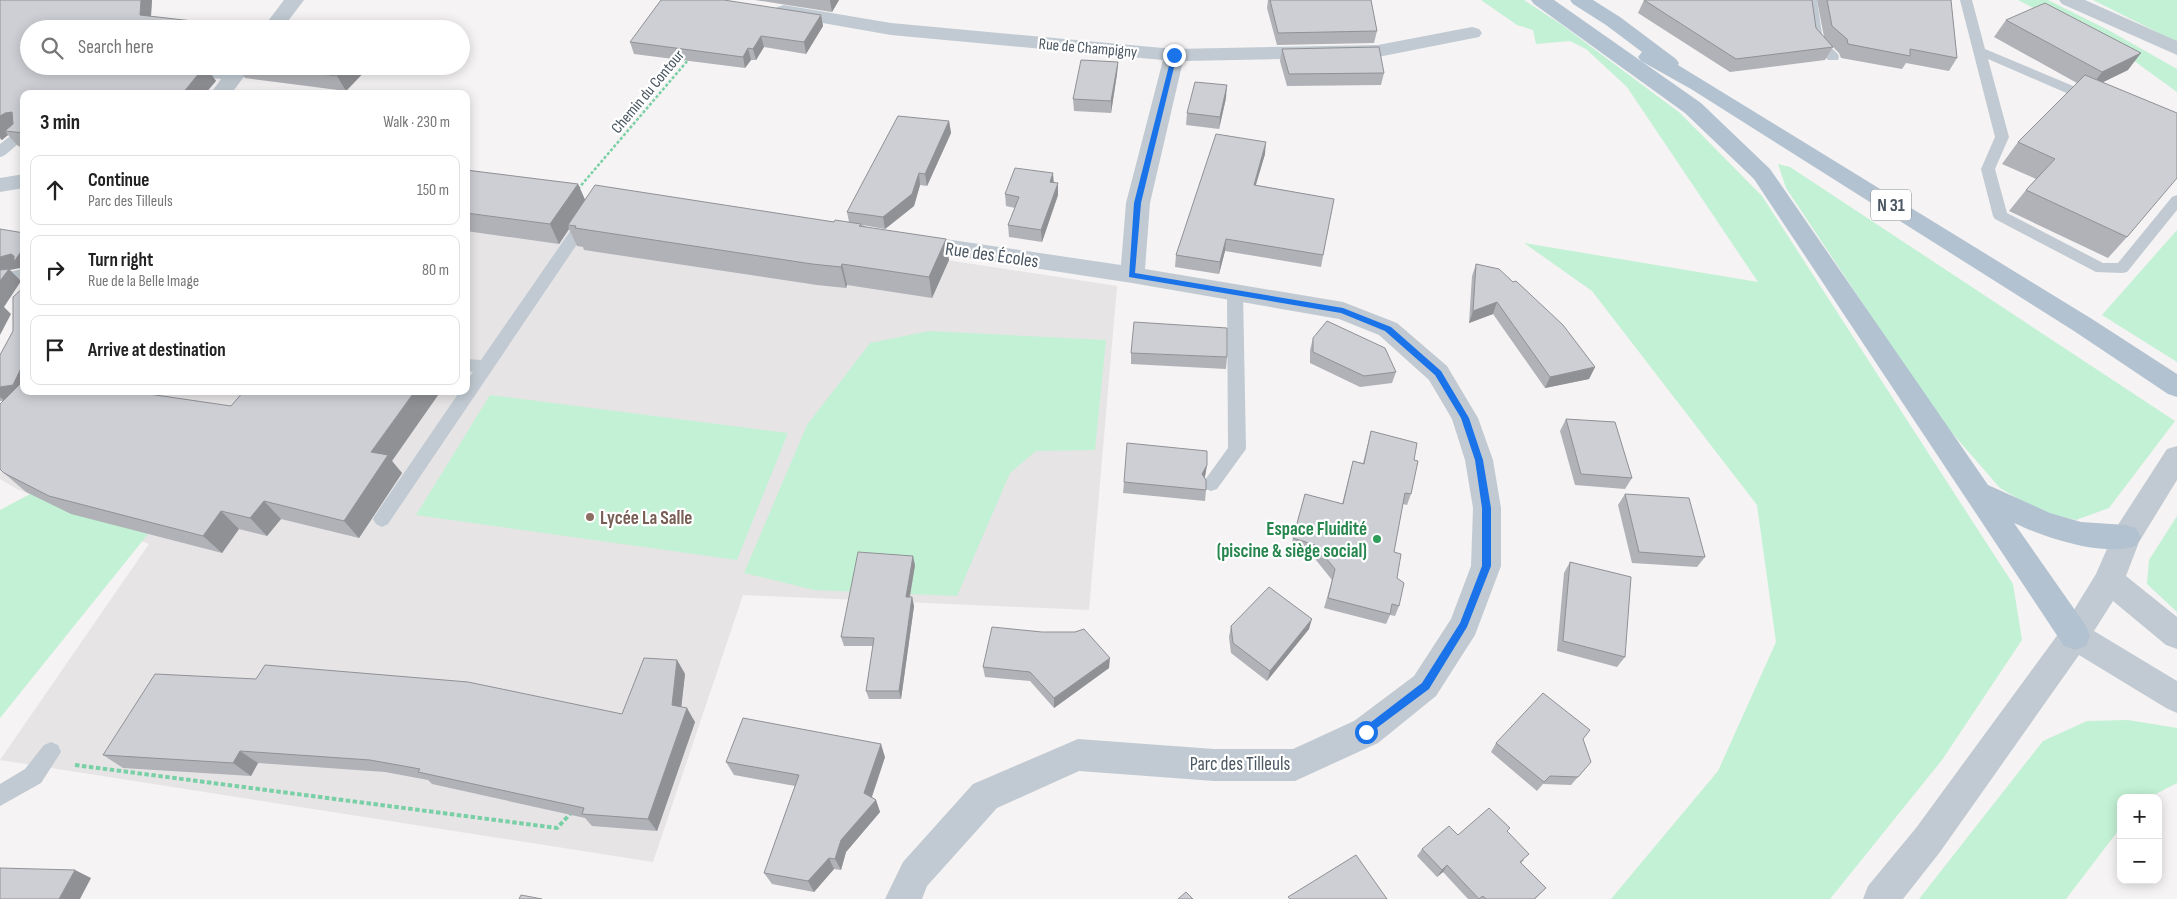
<!DOCTYPE html>
<meta charset="utf-8">
<style>
:root{--surface:#fff;--page:#f2f2f2;--text:#222;--muted:#767676;--line:#e0e0e0}
body{margin:0;font-family:"Sofia Sans Condensed",sans-serif;background:var(--page);color:var(--text)}
.controls{position:absolute;right:15px;bottom:15px;display:grid;overflow:hidden;border-radius:10px;box-shadow:0 2px 12px #0003}
.controls button{width:45px;height:45px;display:grid;place-items:center;padding:0;border:0;border-bottom:1px solid var(--line);background:var(--surface);color:var(--text);font:25px sans-serif}
.stop{position:absolute;width:15px;height:15px;margin:-11px;border:4px solid #1a73e8;border-radius:50%;background:#fff}
.stop.end{background:#1a73e8;border-color:#fff;box-shadow:0 1px 5px #0008}
.list{margin:0;padding:0;list-style:none}
h2{display:flex;justify-content:space-between;align-items:center;height:65px;margin:0;padding:0 20px;font-size:21px}
h2 small{font-size:16px;font-weight:400;color:var(--muted)}
.list li{display:grid;grid-template-columns:32px 1fr auto;gap:15px;align-items:center;box-sizing:border-box;height:70px;margin:0 10px 10px;padding:0 10px;border:1px solid var(--line);border-radius:10px}
.list b{display:block;font-size:19px;white-space:nowrap}
.list p{margin:0;font-size:16px;white-space:nowrap;color:var(--muted)}
.list em{font-size:16px;font-style:normal;color:var(--muted)}
.icon{flex:none;width:28px;height:28px;fill:none;stroke:currentColor;stroke-width:2;stroke-linecap:round;stroke-linejoin:round}
.map{position:relative;flex:none;width:2177px;height:899px;overflow:hidden}
.search{position:absolute;background:var(--surface);box-shadow:0 2px 12px #0003;left:20px;top:20px;width:450px;height:55px;display:flex;align-items:center;gap:12px;box-sizing:border-box;padding:0 18px;border-radius:28px;color:var(--muted);font-size:19px}
.panel{position:absolute;background:var(--surface);box-shadow:0 2px 12px #0003;left:20px;top:90px;width:450px;height:305px;border-radius:10px}
.map>svg:first-child{display:block}
</style>
<div class="map">
<svg width="2177" height="899" viewBox="0 0 2177 899">
<rect width="100%" height="100%" fill="#f5f3f3"/>
<polygon fill="#e6e4e5" points="466,189 613,209 1117,286 1089,610 743,595 653,862 0,760 149,544 17,489 0,479 0,406 24,354 24,391 466,391"/>
<g fill="#c3f1d5">
<polygon points="1481,0 1524,0 1562,25 1680,113 1762,196 2013,584 2022,640 1942,760 1830,899 1611,899 1718,771 1776,642 1757,505 1592,291 1524,243 1758,282 1627,87 1586,49 1570,41 1536,44 1533,30 1517,25"/>
<polygon points="2018,0 2048,0 2110,31 2177,69 2177,92 2126,55"/>
<polygon points="2093,0 2177,0 2177,42"/>
<polygon points="1778,164 1790,167 2175,421 2109,508 2076,520 2039,511 2000,488 1939,418 1786,188"/>
<polygon points="2177,230 2177,362 2102,315"/>
<polygon points="929,331 1106,340 1095,450 1036,451 1010,473 957,596 814,590 744,573 807,425 870,343"/>
<polygon points="490,395 788,433 737,560 416,515"/>
<polygon points="34,492 148,534 0,718 0,510"/>
<polygon points="2177,516 2177,612 2147,584 2149,560"/>
<polygon points="2128,720 2177,728 2177,783 2148,798 2121,798 2121,827 2066,899 1919,899 2043,741 2087,721"/>
</g>
<g fill="none" stroke-linecap="round" stroke-linejoin="round">
<polyline stroke="#7ad0a6" stroke-width="2.5" stroke-dasharray="3 2" stroke-linecap="butt" points="578,189 689,59"/>
<polyline stroke="#7ad0a6" stroke-width="4" stroke-dasharray="4.5 2.5" stroke-linecap="butt" points="75,765 557,828 571,813"/>
<g fill="#c1cad2" fill-rule="evenodd">
<polygon points="1805,0 1817,0 1823,40 1838,54 1839,57 1838,60 1828,60 1811,41"/>
<polygon points="1960,0 1972,0 1985,49 2097,96 2099,99 2097,102 2087,102 1988,59 2009,137 1995,169 2007,213 2103,263 2118,263 2172,197 2177,195 2177,210 2127,272 2122,273 2096,272 1995,219 1993,216 1981,169 1995,137"/>
<polygon points="188,69 235,72 242,76 235,80 183,76 181,73 183,70"/>
<path d="M24 128V139C16 144 7 156 0 157V144L19 129Z"/>
<polygon points="587,213 592,214 594,218 592,222 388,524 382,527 376,524 373,519 376,514 460,391 466,391 466,382 473,372 466,371 466,359 481,360 582,214"/>
<polygon points="24,269 24,279 0,283 0,273"/>
<polygon points="1235,286 1241,288 1243,292 1246,449 1217,489 1211,491 1205,489 1202,484 1228,448 1227,292 1229,288"/>
<polygon points="51,742 58,745 61,752 41,783 0,806 0,784 25,769 44,745"/>
</g>
<polygon fill="#c1cad2" fill-rule="evenodd" points="784,5 891,23 1174,49 1378,45 1472,27 1479,29 1482,33 1479,37 1378,57 1183,61 1150,203 1145,269 1343,302 1397,323 1447,366 1478,418 1493,460 1501,508 1501,566 1475,635 1436,696 1378,743 1295,781 1214,781 1079,771 997,808 927,886 922,899 885,899 903,862 973,784 1078,739 1214,749 1293,749 1354,721 1414,676 1451,619 1471,566 1473,508 1465,460 1452,419 1429,380 1379,335 1339,319 1132,283 903,248 899,242 903,236 911,234 1121,265 1126,203 1163,60 891,35 777,15 774,11 777,7"/>
<g fill="#c1cad2" fill-rule="evenodd">
<polygon points="284,0 304,0 282,29 262,29"/>
<polygon points="2059,0 2085,0 2177,41 2177,55 2062,4"/>
<polygon points="231,66 252,66 231,94 210,94"/>
<polygon points="24,174 24,188 0,192 0,178"/>
<polygon points="2177,446 2177,480 2139,542 2126,576 2177,617 2177,649 2166,645 2113,601 2094,631 2177,681 2177,713 2166,708 2079,655 1940,852 1903,899 1863,899 1868,886 1916,828 2064,626 2096,574 2116,528 2167,449"/>
</g>
<g fill="#b3c2d1" fill-rule="evenodd">
<path d="M1531 0H1554L1701 103 1770 169 1988 485 2050 513 2081 522 2126 525 2136 528 2141 537 2136 546C2102 557 2046 538 2014 523L2086 626 2090 636 2086 646 2075 650 2064 646 1754 179 1685 113 1534 4Z"/>
<polygon points="1570,0 1593,0 1620,17 1676,59 1679,63 1678,65 2092,319 2177,374 2177,397 2168,394 2074,331 1691,89 1641,61 1638,57 1642,52 1606,25 1573,4"/>
</g>
</g>
<g fill="#b0b2b7">
<polygon points="0,0 152,0 151,16 29,29 29,66 229,66 226,70 207,68 216,81 24,94 24,147 18,146 8,135 2,140 0,139"/>
<polygon points="755,0 839,0 832,12"/>
<polygon points="1268,0 1371,0 1377,31 1374,43 1277,45 1267,8"/>
<polygon points="1644,0 1816,28 1824,37 1817,0 1951,0 1957,58 1949,71 1906,63 1902,69 1841,58 1839,53 1833,47 1825,60 1730,72 1638,13"/>
<polygon points="821,15 823,26 806,54 764,47 756,60 751,60 745,68 634,54 630,42"/>
<polygon points="2006,20 2128,70 2103,82 2127,237 2108,258 2009,211 2026,190 2036,179 2002,164 2018,142 2077,83 1994,37"/>
<polygon points="1282,49 1384,73 1381,85 1287,86 1280,61"/>
<polygon points="1118,62 1117,74 1111,113 1074,111 1073,99"/>
<polygon points="237,66 370,66 346,91 245,78"/>
<polygon points="1226,98 1219,129 1186,125 1187,113"/>
<polygon points="949,121 951,133 927,186 920,185 914,206 885,229 862,225 949,260 932,298 847,285 846,288 817,285 584,250 583,247 577,246 569,229 559,244 466,231 466,170 578,184 585,200 834,222 849,222 847,212"/>
<polygon points="1265,154 1256,185 1334,199 1321,267 1225,251 1219,274 1175,267 1176,255"/>
<polygon points="1054,183 1058,195 1042,242 1009,237 1008,225 1015,208 1006,206 1005,194"/>
<polygon points="1476,264 1595,367 1589,379 1545,388 1493,314 1469,323 1472,276"/>
<polygon points="13,331 24,391 392,461 402,473 359,538 281,519 267,536 239,529 222,553 71,514 26,492 4,473 2,401 0,401 0,355"/>
<polygon points="1313,338 1396,372 1392,383 1360,387 1310,363 1310,350"/>
<polygon points="1131,353 1227,357 1226,369 1131,364"/>
<polygon points="1566,419 1632,478 1625,489 1575,485 1560,431"/>
<polygon points="1371,431 1414,460 1411,494 1407,505 1403,504 1394,552 1397,578 1399,606 1395,616 1390,615 1386,624 1324,608 1332,580 1312,555 1290,549 1305,494 1342,504 1353,461 1363,463"/>
<polygon points="1207,465 1205,477 1206,490 1205,501 1123,493 1124,482"/>
<polygon points="1625,494 1705,557 1697,567 1632,563 1618,505"/>
<polygon points="1570,562 1625,657 1617,667 1557,651 1564,573"/>
<polygon points="915,565 910,597 912,597 914,606 901,699 869,699 866,691 873,646 844,646 841,637"/>
<polygon points="1231,626 1309,629 1267,681 1231,653 1229,637"/>
<polygon points="677,660 685,674 681,707 695,722 657,831 592,826 585,818 432,784 428,780 385,772 258,763 251,776 123,768 103,755 622,714"/>
<polygon points="983,667 1109,668 1054,708 1030,681 985,677"/>
<polygon points="1583,739 1584,770 1571,785 1543,784 1537,791 1491,752 1496,743"/>
<polygon points="885,757 872,797 876,800 880,812 846,852 841,870 834,869 814,892 772,884 764,873 795,786 734,775 726,762"/>
<polygon points="1510,828 1507,831 1524,860 1521,863 1546,888 1535,899 1468,899 1443,872 1437,877 1417,856 1422,849 1458,835"/>
</g>
<g fill="#909195">
<polygon points="141,0 152,0 150,29 140,15"/>
<polygon points="830,0 839,0 832,12 830,1"/>
<polygon points="821,15 823,26 806,54 804,42"/>
<polygon points="761,36 764,47 756,60 753,49"/>
<polygon points="748,48 751,60 745,68 743,57"/>
<polygon points="2141,53 2128,70 2089,89 2102,72"/>
<polygon points="1118,62 1117,74 1111,113 1111,101"/>
<polygon points="205,66 216,81 205,94 182,94"/>
<polygon points="224,66 229,66 226,70"/>
<polygon points="347,66 370,66 346,91 337,76"/>
<polygon points="1227,85 1226,98 1219,129 1220,117"/>
<polygon points="12,112 24,125 5,131 8,135 2,140 0,137 0,116 5,113"/>
<polygon points="949,121 951,133 927,186 925,174"/>
<polygon points="1266,142 1265,154 1252,197 1254,185"/>
<polygon points="919,173 920,185 914,206 885,229 883,217"/>
<polygon points="1053,173 1054,185 1050,182"/>
<polygon points="1058,183 1058,195 1042,242 1041,230"/>
<polygon points="578,184 587,204 568,225 569,229 559,244 550,224"/>
<polygon points="946,239 949,260 932,298 929,277"/>
<polygon points="1226,239 1225,251 1219,274 1220,262"/>
<polygon points="24,247 24,272 20,268 10,270 21,281 4,307 11,314 0,335 0,257"/>
<polygon points="842,264 847,285 846,288 841,267"/>
<polygon points="1497,302 1493,314 1469,323 1473,311"/>
<polygon points="24,362 24,391 5,401 0,397 0,387"/>
<polygon points="1595,367 1589,379 1545,388 1550,377"/>
<polygon points="415,391 441,391 392,461 402,473 359,538 344,521 371,452"/>
<polygon points="1207,465 1205,476 1200,485 1202,474"/>
<polygon points="264,501 281,519 267,536 250,518"/>
<polygon points="221,511 239,529 222,553 203,536"/>
<polygon points="913,556 915,565 908,606 906,597"/>
<polygon points="912,597 914,606 901,699 899,691"/>
<polygon points="1312,619 1309,629 1267,681 1270,671"/>
<polygon points="1110,658 1109,668 1054,708 1054,698"/>
<polygon points="677,660 685,674 680,719 672,705"/>
<polygon points="687,708 695,722 657,831 648,819"/>
<polygon points="881,744 885,757 869,805 864,793"/>
<polygon points="240,751 258,763 251,776 233,763"/>
<polygon points="876,800 880,812 846,852 841,870 835,859 841,840"/>
<polygon points="829,858 834,869 814,892 808,881"/>
<polygon points="1447,865 1443,872 1437,877 1442,870"/>
<polygon points="75,870 91,878 80,899 59,899"/>
</g>
<g fill="#cdcfd5" stroke="#909195">
<polygon points="0,0 141,0 140,15 263,29 29,29 29,66 205,66 182,94 24,94 24,133 5,131 13,124 12,112 5,113 0,116"/>
<polygon points="661,0 724,0 821,15 804,42 761,36 753,49 748,48 743,57 630,42"/>
<polygon points="1270,0 1371,0 1377,31 1278,33"/>
<polygon points="1644,0 1812,0 1816,28 1833,47 1736,59"/>
<polygon points="1827,0 1951,0 1957,58 1910,49 1910,56 1848,44 1847,39 1832,26"/>
<polygon points="2045,3 2141,53 2102,72 2006,20"/>
<polygon points="1379,47 1384,73 1289,74 1282,49"/>
<polygon points="1081,60 1118,62 1111,101 1073,99"/>
<polygon points="258,66 347,66 337,76"/>
<polygon points="2085,75 2177,113 2177,178 2127,237 2026,190 2055,159 2018,142"/>
<polygon points="1195,82 1227,85 1220,117 1187,113"/>
<polygon points="898,116 949,121 925,174 919,173 912,194 883,217 847,212"/>
<polygon points="1216,134 1266,142 1254,185 1334,199 1323,255 1226,239 1220,262 1176,255"/>
<polygon points="1015,168 1053,173 1050,182 1058,183 1041,230 1008,225 1019,197 1005,194"/>
<polygon points="466,170 578,184 550,224 466,213"/>
<polygon points="595,185 834,222 835,220 861,224 859,226 946,239 929,277 842,264 841,267 812,264 575,228 576,226 568,225"/>
<polygon points="0,229 24,233 24,247 14,262 14,256 11,254 0,257"/>
<polygon points="1476,264 1499,269 1513,282 1516,281 1563,325 1595,367 1550,377 1497,302 1473,311"/>
<polygon points="9,269 0,281 0,270"/>
<polygon points="24,287 24,362 13,385 0,387 0,355 13,331 13,297"/>
<polygon points="1327,321 1385,348 1396,372 1364,376 1313,352 1313,338"/>
<polygon points="1134,322 1227,328 1227,357 1131,353"/>
<polygon points="24,380 24,391 128,391 231,406 244,391 415,391 371,452 388,455 344,521 264,501 250,518 221,511 203,536 49,496 4,473 0,469 0,404"/>
<polygon points="1566,419 1615,422 1632,478 1581,474"/>
<polygon points="1371,431 1417,443 1414,460 1418,461 1411,494 1405,493 1394,552 1401,554 1397,578 1404,583 1399,606 1392,604 1390,614 1328,598 1335,569 1315,545 1293,538 1305,494 1343,504 1353,461 1364,464"/>
<polygon points="1127,443 1207,451 1207,465 1202,474 1206,480 1206,490 1124,482"/>
<polygon points="1625,494 1689,498 1705,557 1639,552"/>
<polygon points="858,552 913,556 906,597 912,597 899,691 866,691 874,638 841,637"/>
<polygon points="1570,562 1631,577 1625,657 1563,641"/>
<polygon points="1269,587 1312,619 1270,671 1233,643 1231,626"/>
<polygon points="992,627 1042,632 1075,632 1084,629 1110,658 1054,698 1030,672 983,667"/>
<polygon points="644,658 677,660 672,705 687,708 648,819 582,814 584,808 418,772 420,769 370,760 240,751 233,763 103,755 155,674 256,679 265,665 468,682 622,714"/>
<polygon points="1543,693 1590,730 1583,739 1591,762 1578,777 1550,776 1544,782 1496,743"/>
<polygon points="743,718 881,744 864,793 876,800 841,840 835,859 829,858 808,881 764,873 799,775 726,762"/>
<polygon points="1489,808 1510,828 1507,831 1529,854 1520,862 1546,888 1534,899 1486,899 1483,896 1479,899 1447,865 1442,870 1422,849 1449,826 1458,835"/>
<polygon points="1356,855 1387,899 1290,899 1288,897"/>
<polygon points="0,868 75,870 59,899 0,899"/>
<polygon points="1186,892 1193,899 1178,899"/>
<polygon points="521,895 542,899 519,899"/>
</g>
<polygon fill="#1a73e8" points="1172,54 1177,55 1141,203 1135,273 1343,308 1391,327 1441,371 1469,418 1483,460 1491,508 1491,566 1467,627 1429,689 1366,736 1361,732 1362,729 1422,683 1460,623 1482,566 1482,508 1475,460 1461,418 1435,375 1385,331 1341,313 1129,277 1134,203"/>
<circle fill="#8d6e63" stroke="#fff" stroke-width="2" cx="590" cy="517" r="5"/>
<circle fill="#2e9e5b" stroke="#fff" stroke-width="2" cx="1377" cy="539" r="5"/>
<g text-anchor="middle" stroke-width="4.5" stroke-linejoin="round" paint-order="stroke">
<g font-size="16" fill="#4a5661" stroke="#fff">
<text transform="translate(1088 47) rotate(5)" y="6">Rue de Champigny</text>
<text transform="translate(647 91) rotate(-50)" y="6">Chemin du Contour</text>
</g>
<rect fill="#fff" stroke="#808990" stroke-width="1" x="1871" y="189.5" width="40" height="31" rx="4"/>
<g font-size="18" font-weight="bold" fill="#4a5661">
<text x="1891" y="211">N 31</text>
</g>
<g font-size="19" fill="#4a5661" stroke="#fff">
<text transform="translate(992 254) rotate(8)" y="7">Rue des Écoles</text>
<text x="1240" y="770">Parc des Tilleuls</text>
</g>
<g font-size="19" font-weight="bold" fill="#785e54" stroke="#fff" text-anchor="start">
<text x="600" y="524">Lycée La Salle</text>
</g>
<g font-size="19" font-weight="bold" fill="#27864d" stroke="#fff" text-anchor="end">
<text x="1367" y="535">Espace Fluidité<tspan x="1367" dy="22">(piscine &amp; siège social)</tspan></text>
</g>
</g>
</svg>
<div class="controls">
<button>+</button>
<button>−</button>
</div>
<div class="stop" style="left:1366px;top:732px"></div>
<div class="stop end" style="left:1174px;top:55px"></div>
<div class="search"><svg class="icon" aria-label="search" viewBox="0 0 24 24"><circle cx="10" cy="10" r="6"/><path d="M15 15l6 6"/></svg>Search here</div>
<section class="panel">
<h2>3 min<small>Walk · 230 m</small></h2>
<ul class="list">
<li><svg class="icon" aria-label="ahead" viewBox="0 0 24 24"><path d="M12 20V5M6 11l6-6 6 6"/></svg><div><b>Continue</b><p>Parc des Tilleuls</p></div><em>150 m</em></li>
<li><svg class="icon" aria-label="right" viewBox="0 0 24 24"><path d="M7 20v-9h11M14 6l5 5-5 5"/></svg><div><b>Turn right</b><p>Rue de la Belle Image</p></div><em>80 m</em></li>
<li><svg class="icon" aria-label="arrive" viewBox="0 0 24 24"><path d="M6 21V4h12l-3 4 3 4H6"/></svg><div><b>Arrive at destination</b></div></li>
</ul>
</section>
</div>
